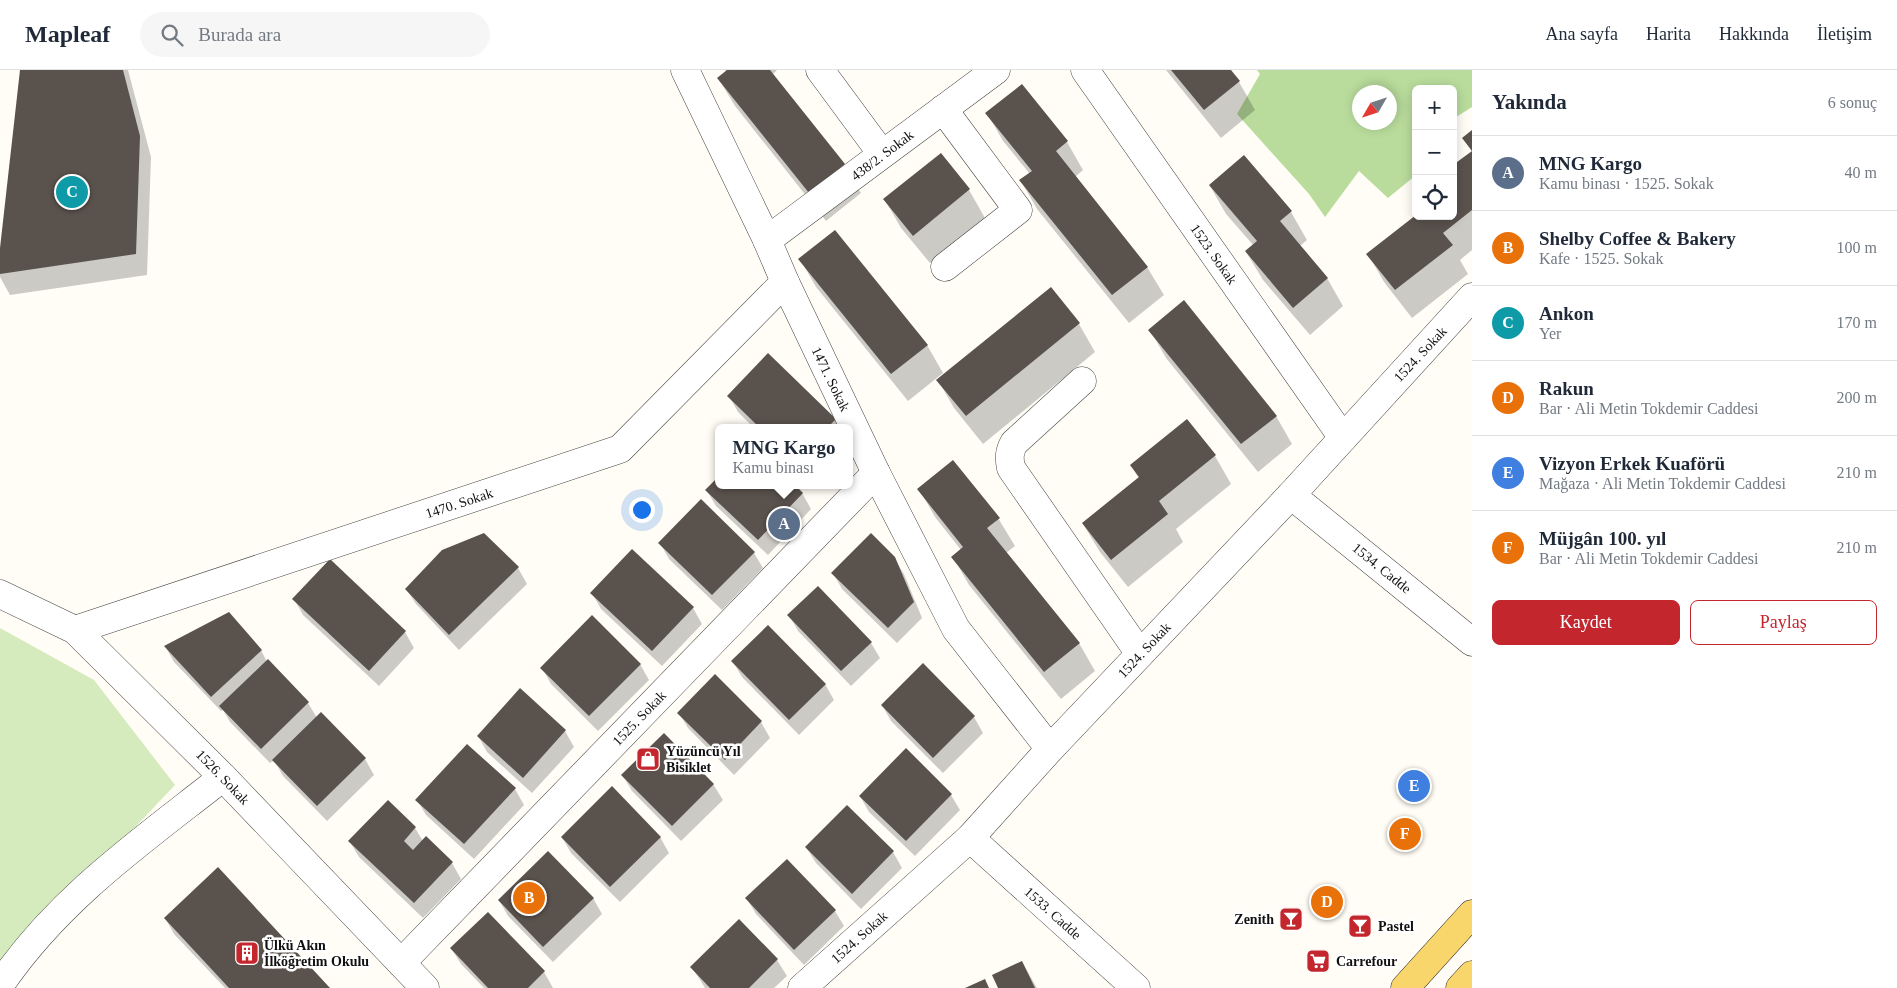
<!DOCTYPE html>
<html lang="tr">
<meta charset="utf-8">
<style>
:root{--surface:#fff;--page:#f6f6f7;--text:#1f2937;--muted:#747a83;--line:#e0e1e3;--accent:#c4262e}
body{margin:0;font-family:Georgia,serif;background:var(--page);color:var(--text)}
.controls{position:absolute;right:15px;top:15px;display:grid;overflow:hidden;border-radius:8px;box-shadow:0 2px 12px #0003}
.controls button{width:45px;height:45px;display:grid;place-items:center;padding:0;border:0;border-bottom:1px solid var(--line);background:var(--surface);color:var(--text);font:25px sans-serif}
.compass{position:absolute;left:1352px;top:15px;width:45px;height:45px;border-radius:50%;background:var(--surface);box-shadow:0 2px 12px #0003;rotate:231deg}
.you{position:absolute;left:641px;top:439px;width:18px;height:18px;margin:-12px;border:4px solid #fff;border-radius:50%;background:#1a73e8;box-shadow:0 0 0 8px #1a73e833}
.badge{display:grid;place-items:center;width:32px;height:32px;border-radius:50%;background:var(--accent);color:#fff;font-size:16px;font-weight:700}
.pin{position:absolute;translate:-50% -50%;border:2px solid #fff;box-shadow:0 1px 5px #0006}
.popup{position:absolute;left:715px;top:354px;width:138px;height:65px;box-sizing:border-box;display:grid;place-content:center;border-radius:8px;background:var(--surface);filter:drop-shadow(0 1px 4px #0005);font-size:16px;white-space:nowrap;color:var(--muted)}
.popup b{font-size:19px;color:var(--text)}
.popup::after{content:'';position:absolute;left:50%;top:100%;margin-left:-10px;border:10px solid transparent;border-top-color:var(--surface)}
.list{margin:0;padding:0;list-style:none}
h2{display:flex;justify-content:space-between;align-items:center;height:65px;margin:0;padding:0 20px;font-size:21px}
h2 small{font-size:16px;font-weight:400;color:var(--muted)}
.list li{display:grid;grid-template-columns:32px 1fr auto;gap:15px;align-items:center;box-sizing:border-box;height:75px;padding:0 20px;border-top:1px solid var(--line)}
.list b{display:block;font-size:19px;white-space:nowrap}
.list p{margin:0;font-size:16px;white-space:nowrap;color:var(--muted)}
.list em{font-size:16px;font-style:normal;color:var(--muted)}
.actions{display:flex;gap:10px;padding:15px 20px}
.actions a{flex:1;padding:11px 0;border:1px solid var(--accent);border-radius:8px;text-align:center;font-size:18px;color:var(--accent)}
.actions .main{background:var(--accent);color:#fff}
.icon{flex:none;width:28px;height:28px;fill:none;stroke:currentColor;stroke-width:2;stroke-linecap:round;stroke-linejoin:round}
.map{position:relative;flex:none;width:1472px;height:918px;overflow:hidden}
header{display:flex;align-items:center;gap:30px;box-sizing:border-box;height:70px;padding:0 25px;background:var(--surface);border-bottom:1px solid var(--line)}
header strong{font-size:24px}
nav{display:flex;gap:28px;margin-inline-start:auto;font-size:18px}
.search{width:350px;height:45px;background:var(--page);display:flex;align-items:center;gap:12px;box-sizing:border-box;padding:0 18px;border-radius:28px;color:var(--muted);font-size:19px}
main{display:flex}
aside{flex:1;background:var(--surface)}
.map>svg:first-child{display:block}
</style>
<header>
<strong>Mapleaf</strong>
<div class="search"><svg class="icon" aria-label="search" viewBox="0 0 24 24"><circle cx="10" cy="10" r="6"/><path d="M15 15l6 6"/></svg>Burada ara</div>
<nav><a>Ana sayfa</a><a>Harita</a><a>Hakkında</a><a>İletişim</a></nav>
</header>
<main>
<div class="map">
<svg width="1472" height="918" viewBox="0 0 1472 918">
<rect width="100%" height="100%" fill="#fffdf5"/>
<polygon fill="#d5ebbd" points="0,558 94,610 175,715 27,871 0,906"/>
<path fill="#b9dc9c" fill-rule="evenodd" d="M1257 0H1472V37L1453 49V19H1416V105L1388 128 1359 101 1325 147 1309 124 1237 44 1260 4ZM1360 22H1390V52H1360Z"/>
<g fill="#0003">
<polygon points="22,0 128,0 151,87 147,205 10,225 0,207 0,189"/>
<polygon points="725,0 777,0 772,5 844,95 861,123 826,151 735,36 718,8 727,2"/>
<polygon points="1166,0 1229,0 1239,12 1255,40 1221,68"/>
<polygon points="1021,16 1067,72 1083,100 1075,107 1147,197 1164,225 1129,253 1037,139 1021,111 1030,104 1003,71 987,43"/>
<polygon points="1472,62 1472,180 1460,190 1468,204 1412,248 1384,212 1368,184 1453,146 1472,82 1464,68"/>
<polygon points="1210,116 1291,142 1307,170 1300,176 1327,208 1343,236 1310,265 1263,210 1246,182 1254,176 1226,144"/>
<polygon points="969,120 985,148 930,193 901,158 885,130"/>
<polygon points="800,189 927,275 943,303 908,331 816,217"/>
<polygon points="1050,219 1079,254 1095,282 983,374 954,338 938,310"/>
<polygon points="1150,260 1276,346 1292,374 1258,402 1166,288"/>
<polygon points="729,326 835,350 839,358 754,358 738,342"/>
<polygon points="1187,351 1215,386 1231,414 1176,459 1183,472 1128,517 1100,482 1083,454 1139,409 1131,395"/>
<polygon points="719,408 719,415 802,423 811,439 768,485 716,436 707,421"/>
<polygon points="919,419 998,448 1015,476 1006,483 1079,573 1095,601 1061,629 969,515 953,487 961,480 935,447"/>
<polygon points="660,473 754,483 763,498 722,540 669,489"/>
<polygon points="894,488 904,504 922,548 897,573 842,519 833,503"/>
<polygon points="330,491 405,562 414,578 379,616 303,545 294,529"/>
<polygon points="518,498 527,514 459,580 416,534 406,519"/>
<polygon points="592,523 693,538 702,554 662,596 601,539"/>
<polygon points="789,545 871,573 880,588 851,616 798,561"/>
<polygon points="165,576 261,580 267,592 308,633 317,648 365,689 374,705 327,751 283,706 274,690 270,693 230,652 223,640 221,641 174,592"/>
<polygon points="733,592 825,614 834,630 799,665 742,607"/>
<polygon points="640,594 649,610 598,661 551,614 542,598"/>
<polygon points="923,595 974,647 983,663 943,703 891,651 882,635"/>
<polygon points="715,606 761,652 770,668 734,705 688,658 679,643"/>
<polygon points="565,661 574,677 532,723 487,682 478,666"/>
<polygon points="623,706 713,714 723,730 681,771 632,721"/>
<polygon points="515,719 524,735 474,789 426,745 417,730"/>
<polygon points="951,725 960,740 915,786 869,742 860,726"/>
<polygon points="388,731 415,758 423,771 452,793 461,809 423,848 359,787 350,772"/>
<polygon points="562,767 660,767 669,783 620,832 571,783"/>
<polygon points="806,777 893,782 902,798 861,839 816,793"/>
<polygon points="593,828 602,844 553,892 508,846 499,830"/>
<polygon points="747,829 835,841 844,856 804,895 756,844"/>
<polygon points="488,843 544,902 553,918 484,918 461,894 451,878"/>
<polygon points="165,848 328,918 225,918 174,864"/>
<polygon points="739,851 777,890 787,906 774,918 705,918 692,897"/>
<polygon points="1022,892 1037,918 1000,918"/>
</g>
<g fill="#5a524d">
<polygon points="20,0 123,0 140,66 136,184 0,204 0,178"/>
<polygon points="727,0 770,0 845,94 809,123 717,8"/>
<polygon points="1171,0 1231,0 1240,11 1204,40"/>
<polygon points="1022,14 1068,71 1056,81 1148,197 1112,225 1019,110 1032,101 985,43"/>
<polygon points="1472,60 1472,140 1443,163 1453,175 1395,220 1366,184 1416,145 1416,146 1453,146 1453,95 1472,81 1462,68"/>
<polygon points="941,83 970,119 913,166 883,129"/>
<polygon points="1244,85 1292,141 1280,151 1328,208 1293,238 1245,181 1257,171 1209,115"/>
<polygon points="835,160 928,275 891,304 798,189"/>
<polygon points="1051,217 1080,253 966,346 936,310"/>
<polygon points="1184,230 1277,346 1241,374 1148,260"/>
<polygon points="768,283 836,349 827,358 760,358 727,326"/>
<polygon points="1187,349 1216,385 1159,431 1168,444 1111,490 1082,453 1139,407 1130,395"/>
<polygon points="953,390 1000,448 987,458 1080,573 1044,602 951,487 963,477 917,419"/>
<polygon points="719,406 719,415 795,415 803,423 758,470 705,420"/>
<polygon points="701,429 755,482 712,525 658,473"/>
<polygon points="484,463 519,497 449,565 405,519 442,480"/>
<polygon points="871,463 895,487 914,532 888,558 831,503"/>
<polygon points="632,479 694,537 652,581 590,523"/>
<polygon points="330,489 406,561 369,601 292,529"/>
<polygon points="818,516 872,572 841,601 787,545"/>
<polygon points="229,542 262,580 211,627 164,576"/>
<polygon points="592,545 641,594 589,646 540,598"/>
<polygon points="768,555 826,614 789,650 731,591"/>
<polygon points="268,589 309,632 261,679 219,636"/>
<polygon points="923,593 975,646 933,688 881,635"/>
<polygon points="715,604 762,651 725,690 677,643"/>
<polygon points="520,618 566,660 523,708 477,666"/>
<polygon points="321,642 366,688 317,736 272,690"/>
<polygon points="664,663 714,714 672,756 621,705"/>
<polygon points="467,674 516,718 464,774 415,730"/>
<polygon points="906,678 952,724 906,771 859,726"/>
<polygon points="612,716 661,767 610,817 561,767"/>
<polygon points="388,730 416,757 404,771 413,780 426,766 453,792 414,833 348,771"/>
<polygon points="847,735 894,781 852,824 805,777"/>
<polygon points="548,781 594,828 543,877 498,830"/>
<polygon points="787,789 836,840 794,880 745,828"/>
<polygon points="218,797 330,918 229,918 164,848"/>
<polygon points="488,842 545,901 528,918 488,918 450,878"/>
<polygon points="739,849 778,889 749,918 710,918 690,897"/>
<polygon points="1022,891 1035,918 998,918 992,905"/>
<polygon points="985,909 989,918 965,918"/>
</g>
<g fill="none" stroke-linecap="round" stroke-linejoin="round">
<g stroke="#444" stroke-width="29">
<g id="minor">
<polyline points="685,0 767,170 785,212 876,403 956,559 1050,679"/>
<polyline points="820,0 882,84"/>
<polyline points="1085,0 1343,368"/>
<polyline points="943,39 1018,140 945,197"/>
<polyline points="767,170 996,0"/>
<path d="M1082 311 1014 373C1009 382 1009 388 1011 398L1140 584"/>
<polyline points="1291,425 1472,572"/>
<polyline points="0,524 75,560 223,707 425,918"/>
<polyline points="75,560 620,379 785,212"/>
<polyline points="970,768 1136,918"/>
<polyline points="401,893 876,403"/>
<path d="M0 915C59 828 142 771 223 707"/>
<polyline points="802,918 970,768 1050,679 1291,425 1472,227"/>
</g>
</g>
<g stroke="#222" stroke-width="29">
<g id="major">
<polyline points="1405,918 1472,844"/>
<polyline points="1460,918 1472,905"/>
</g>
</g>
<use href="#minor" stroke="#fff" stroke-width="28"/>
<use href="#major" stroke="#f9d66b" stroke-width="28"/>
</g>
<defs>
<g id="shop-square" transform="scale(1.25)"><rect x="-9" y="-9" width="18" height="18" rx="4" fill="#c4262e" stroke="#fff"/><path d="M-5-2.5h2.3a2.7 3.5 0 0 1 5.4 0H5L5.5 6h-11ZM-1.5-2.5h3a1.5 2.3 0 0 0-3 0Z" fill="#fff"/></g>
<g id="bar-square" transform="scale(1.25)"><rect x="-9" y="-9" width="18" height="18" rx="4" fill="#c4262e" stroke="#fff"/><path d="M-6-5H6L.8 .8V4.5H3.5V6h-7V4.5H-.8V.8Z" fill="#fff"/></g>
<g id="building-square" transform="scale(1.25)"><rect x="-9" y="-9" width="18" height="18" rx="4" fill="#c4262e" stroke="#fff"/><path d="M-4-6H4V6H1V3H-1V6H-4ZM-2.5-4.3h1.7v1.8h-1.7ZM.8-4.3h1.7v1.8H.8ZM-2.5-1h1.7V.8h-1.7ZM.8-1h1.7V.8H.8Z" fill="#fff"/></g>
<g id="supermarket-square" transform="scale(1.25)"><rect x="-9" y="-9" width="18" height="18" rx="4" fill="#c4262e" stroke="#fff"/><path d="M-6-5.5h2.5l.6 2H6L4.5 2H-2.5L-4.4-4H-6ZM-1.5 3.2a1.3 1.3 0 1 0 .1 0ZM3 3.2a1.3 1.3 0 1 0 .1 0Z" fill="#fff"/></g>
</defs>
<g fill-rule="evenodd">
<use href="#shop-square" x="648" y="689"/>
<use href="#bar-square" x="1291" y="849"/>
<use href="#bar-square" x="1360" y="856"/>
<use href="#building-square" x="247" y="883"/>
<use href="#supermarket-square" x="1318" y="891"/>
</g>
<g text-anchor="middle" stroke-width="5" stroke-linejoin="round" paint-order="stroke">
<g font-size="14" fill="#111" stroke="#fff">
<text transform="translate(882 85) rotate(-37)" y="5">438/2. Sokak</text>
<text transform="translate(1214 184) rotate(55)" y="5">1523. Sokak</text>
<text transform="translate(1420 284) rotate(-47)" y="5">1524. Sokak</text>
<text transform="translate(831 309) rotate(64)" y="5">1471. Sokak</text>
<text transform="translate(459 433) rotate(-18)" y="5">1470. Sokak</text>
<text transform="translate(1382 498) rotate(39)" y="5">1534. Cadde</text>
<text transform="translate(1144 580) rotate(-47)" y="5">1524. Sokak</text>
<text transform="translate(639 648) rotate(-46)" y="5">1525. Sokak</text>
<text transform="translate(223 707) rotate(46)" y="5">1526. Sokak</text>
<text transform="translate(1053 843) rotate(42)" y="5">1533. Cadde</text>
<text transform="translate(859 867) rotate(-42)" y="5">1524. Sokak</text>
</g>
<g font-size="14" font-weight="bold" fill="#111" stroke="#fff" text-anchor="start">
<text x="666" y="686">Yüzüncü Yıl<tspan x="666" dy="16">Bisiklet</tspan></text>
<text x="1274" y="854" text-anchor="end">Zenith</text>
<text x="1378" y="861">Pastel</text>
<text x="264" y="880">Ülkü Akın<tspan x="264" dy="16">İlköğretim Okulu</tspan></text>
<text x="1336" y="896">Carrefour</text>
</g>
</g>
</svg>
<div class="controls">
<button>+</button>
<button>−</button>
<button><svg class="icon" aria-label="locate" viewBox="0 0 24 24"><circle cx="12" cy="12" r="6"/><path d="M12 2v4M12 18v4M2 12h4M18 12h4"/></svg></button>
</div>
<svg class="compass" viewBox="-18 -18 36 36"><path d="M0-13l5 13h-10z" fill="#e53935"/><path d="M0 13l5-13h-10z" fill="#747a83"/></svg>
<div class="you"></div>
<div class="pin badge" style="left:784px;top:454px;background:#5c6f8a">A</div>
<div class="popup"><b>MNG Kargo</b>Kamu binası</div>
<div class="pin badge" style="left:529px;top:828px;background:#e8710a">B</div>
<div class="pin badge" style="left:72px;top:122px;background:#0f9aa8">C</div>
<div class="pin badge" style="left:1327px;top:832px;background:#e8710a">D</div>
<div class="pin badge" style="left:1414px;top:716px;background:#3f7fe0">E</div>
<div class="pin badge" style="left:1405px;top:764px;background:#e8710a">F</div>
</div>
<aside>
<h2>Yakında<small>6 sonuç</small></h2>
<ul class="list">
<li><span class="badge" style="background:#5c6f8a">A</span><div><b>MNG Kargo</b><p>Kamu binası · 1525. Sokak</p></div><em>40 m</em></li>
<li><span class="badge" style="background:#e8710a">B</span><div><b>Shelby Coffee &amp; Bakery</b><p>Kafe · 1525. Sokak</p></div><em>100 m</em></li>
<li><span class="badge" style="background:#0f9aa8">C</span><div><b>Ankon</b><p>Yer</p></div><em>170 m</em></li>
<li><span class="badge" style="background:#e8710a">D</span><div><b>Rakun</b><p>Bar · Ali Metin Tokdemir Caddesi</p></div><em>200 m</em></li>
<li><span class="badge" style="background:#3f7fe0">E</span><div><b>Vizyon Erkek Kuaförü</b><p>Mağaza · Ali Metin Tokdemir Caddesi</p></div><em>210 m</em></li>
<li><span class="badge" style="background:#e8710a">F</span><div><b>Müjgân 100. yıl</b><p>Bar · Ali Metin Tokdemir Caddesi</p></div><em>210 m</em></li>
</ul>
<div class="actions"><a class="main">Kaydet</a><a>Paylaş</a></div>
</aside>
</main>
